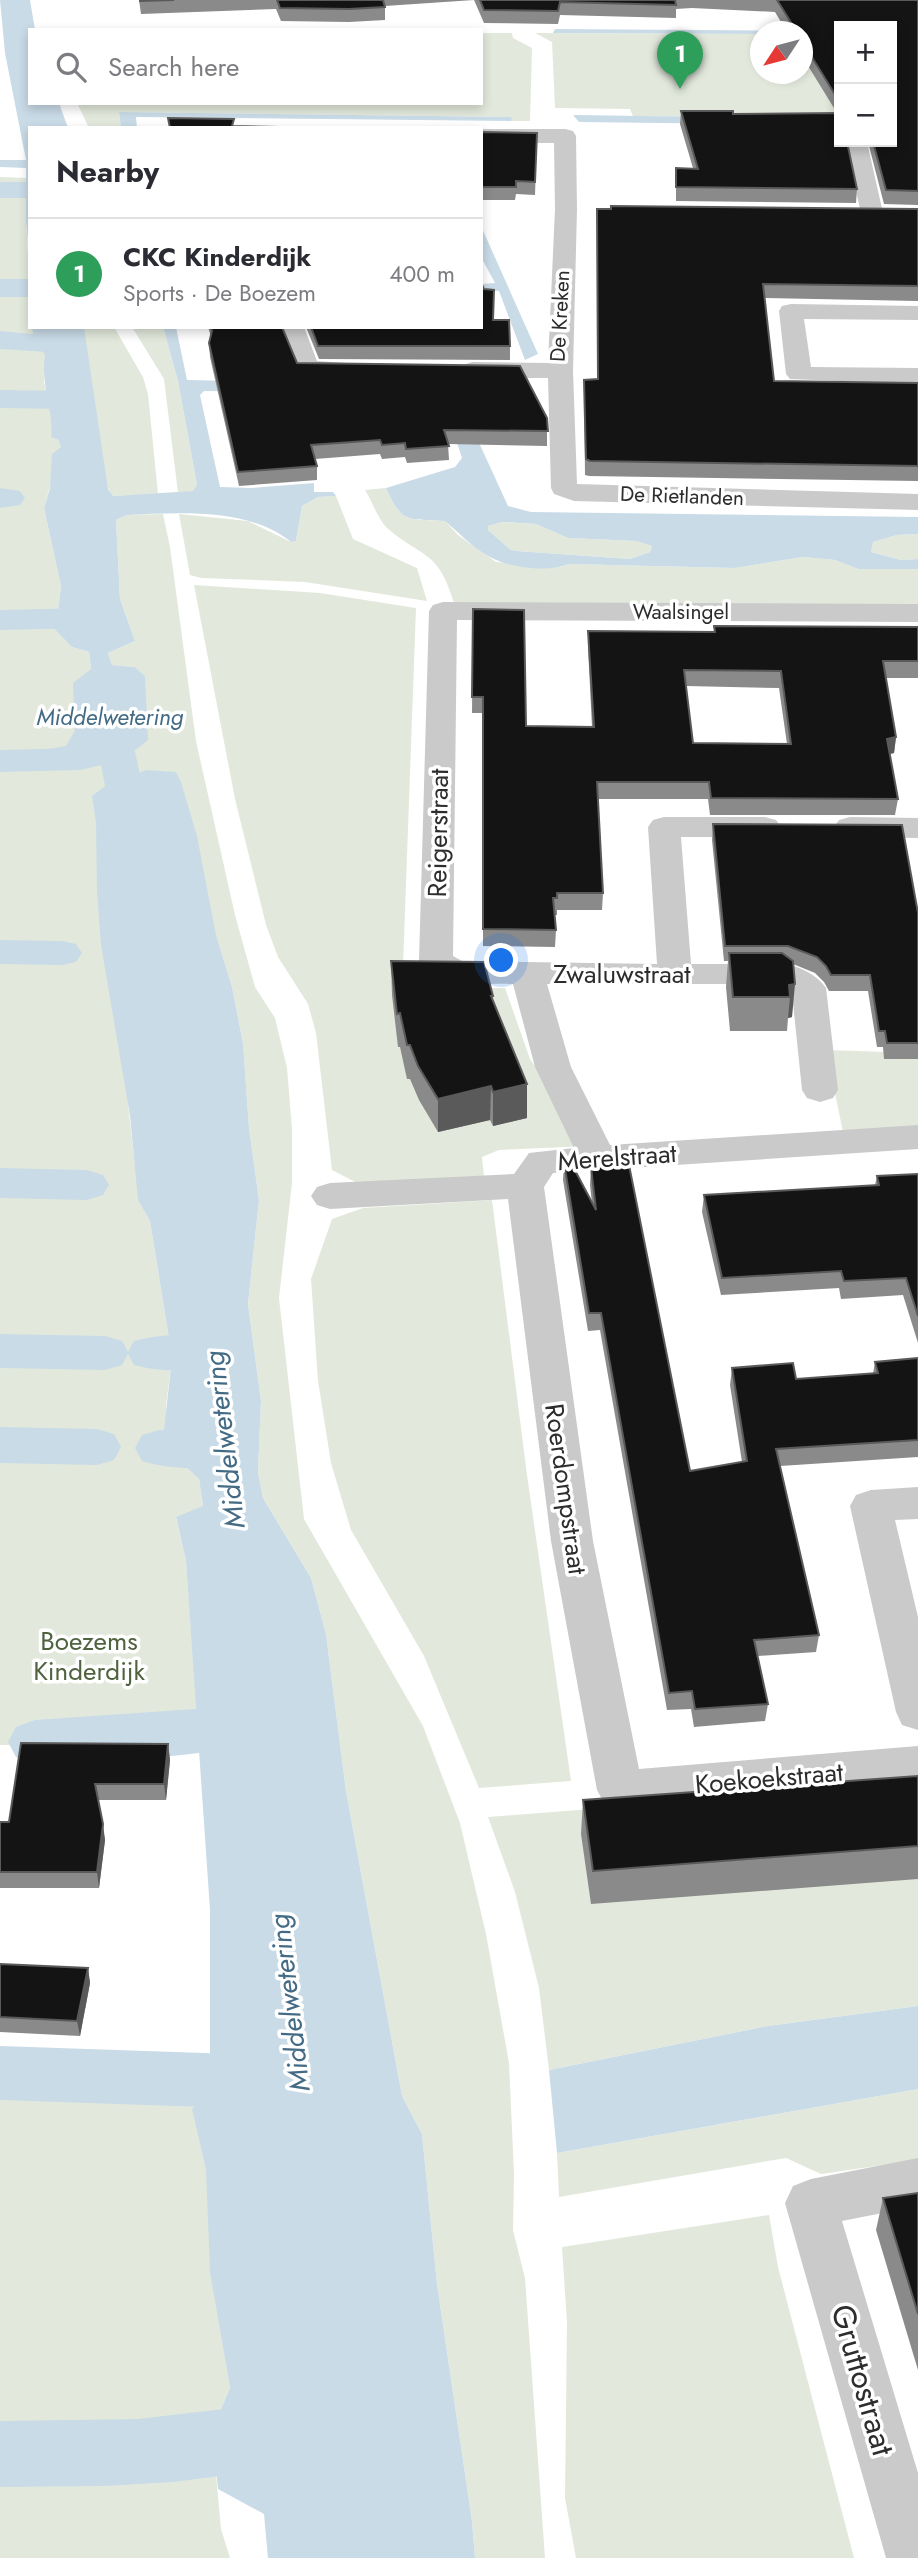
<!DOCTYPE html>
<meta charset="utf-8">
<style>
:root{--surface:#fff;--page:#f2f2f3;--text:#2b2b33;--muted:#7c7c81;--line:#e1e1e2;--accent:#d1414a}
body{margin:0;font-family:Jost,sans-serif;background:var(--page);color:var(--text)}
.controls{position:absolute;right:21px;top:21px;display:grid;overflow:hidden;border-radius:0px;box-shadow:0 4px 10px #0003}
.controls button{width:63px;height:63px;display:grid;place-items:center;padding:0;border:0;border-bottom:2px solid var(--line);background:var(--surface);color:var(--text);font:35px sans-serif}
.compass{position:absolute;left:750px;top:21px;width:63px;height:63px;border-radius:50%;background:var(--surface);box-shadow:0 4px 10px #0003;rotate:234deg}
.you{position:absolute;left:502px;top:961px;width:24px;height:24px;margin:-18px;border:5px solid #fff;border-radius:50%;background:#1a73e8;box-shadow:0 0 0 10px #1a73e833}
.badge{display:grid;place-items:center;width:46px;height:46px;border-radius:50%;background:var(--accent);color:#fff;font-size:23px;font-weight:700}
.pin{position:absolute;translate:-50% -58px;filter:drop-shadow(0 2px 4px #0008)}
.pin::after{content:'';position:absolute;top:37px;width:24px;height:21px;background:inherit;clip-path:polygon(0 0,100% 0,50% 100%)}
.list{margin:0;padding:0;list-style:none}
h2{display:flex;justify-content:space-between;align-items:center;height:91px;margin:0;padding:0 28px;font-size:30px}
h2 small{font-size:23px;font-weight:400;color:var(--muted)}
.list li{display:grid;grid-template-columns:46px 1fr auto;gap:21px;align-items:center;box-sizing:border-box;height:112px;padding:0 28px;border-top:2px solid var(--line)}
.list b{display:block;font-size:26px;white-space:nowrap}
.list p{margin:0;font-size:23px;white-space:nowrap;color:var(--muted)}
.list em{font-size:23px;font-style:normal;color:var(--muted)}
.icon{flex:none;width:38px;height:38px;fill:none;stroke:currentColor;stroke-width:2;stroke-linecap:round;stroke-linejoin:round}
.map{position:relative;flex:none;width:918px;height:2558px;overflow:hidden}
.search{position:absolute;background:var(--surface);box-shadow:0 4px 10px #0003;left:28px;top:28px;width:455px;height:77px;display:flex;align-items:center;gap:18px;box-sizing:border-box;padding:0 24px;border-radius:0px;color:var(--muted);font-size:26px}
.panel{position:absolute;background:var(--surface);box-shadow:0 4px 10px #0003;left:28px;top:126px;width:455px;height:203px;border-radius:0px}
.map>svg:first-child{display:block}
</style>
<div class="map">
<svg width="918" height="2558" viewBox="0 0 918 2558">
<rect width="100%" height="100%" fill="#fff"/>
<g fill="#e2e9dc">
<polygon points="481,33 512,33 513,38 532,48 530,121 511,121 511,117 119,112 121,128 89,128 77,103 481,103"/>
<polygon points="535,33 760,34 760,74 802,74 803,34 839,35 839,119 633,116 630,109 555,108 552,42"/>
<polygon points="0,177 27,178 26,221 30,290 27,294 30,299 30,327 84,333 84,327 114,327 143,377 148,394 158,494 112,496 45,355 44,382 53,418 51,437 58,440 61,447 44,508 61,586 58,611 72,647 89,652 91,669 75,715 83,767 145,703 145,676 135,667 112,665 108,653 135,641 120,599 116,520 127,515 163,514 170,547 196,741 235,915 255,987 275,1018 287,1068 292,1129 292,1183 279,1298 304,1519 423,1726 460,1823 486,1934 509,2063 514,2174 513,2230 525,2278 545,2558 475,2558 472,2521 437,2284 422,2134 402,2096 346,1791 326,1634 311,1578 263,1498 258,1472 261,1401 248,1304 259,1200 249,1128 243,1043 232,987 216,936 146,770 112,781 96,823 139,1201 150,1221 172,1357 166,1406 172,1454 199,1479 203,1507 176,1518 186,1561 200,1748 0,1745"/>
<polygon points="132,327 163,327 178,381 197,485 194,491 178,493 164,379"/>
<path d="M386 488C403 525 406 518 445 521L458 535 496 562 561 567 569 564 733 568 803 557 835 560 858 569H918V606L454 603C438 549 423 559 387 528 378 519 372 501 365 490Z"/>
<polygon points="336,496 353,539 417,568 427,601 305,582 201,578 190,575 179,514 248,521 291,542 296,541 302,506 318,497"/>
<polygon points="501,522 536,524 568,538 636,541 652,546 650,552 630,559 517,551 511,550 488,530 488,526"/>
<polygon points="918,534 918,559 901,560 871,552 873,542 897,535"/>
<polygon points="194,585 320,593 416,608 403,967 457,988 505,988 530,1059 590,1146 499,1150 482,1157 484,1177 361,1185 332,1170 316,1033 308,1004 278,957 266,925 235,799"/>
<polygon points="826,1050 918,1053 918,1128 843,1132"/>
<polygon points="492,1200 527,1475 571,1781 479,1788 424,1656 351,1530 331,1463 318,1381 311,1279 332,1219 363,1208"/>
<polygon points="918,1793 918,2006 768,2026 549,2070 539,1988 515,1892 488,1817 591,1809"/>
<polygon points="0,2086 210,2094 213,2286 230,2388 212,2430 221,2529 230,2558 0,2558"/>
<polygon points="918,2089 918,2160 821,2174 786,2158 559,2197 557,2153"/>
<polygon points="769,2215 778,2267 854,2558 576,2558 565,2498 567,2322 562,2247"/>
</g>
<g fill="#c9dbe7" fill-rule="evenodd">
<polygon points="0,0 30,0 35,30 30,30 30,103 59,103 68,128 30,128 30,263 26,221 26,168 0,167 0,160 26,160 5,53"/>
<polygon points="555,29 839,31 760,32 760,34 553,33"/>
<polygon points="119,112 512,117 511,121 136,117 137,128 121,128"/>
<polygon points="573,115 839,119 839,125 579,122"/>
<polygon points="481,226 538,354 525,360 499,291 481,291 481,284 495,283 481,257"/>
<path d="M32 327H84L108 489 113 496 193 491 197 485 178 381 163 327H176L187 380 453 386 508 506 531 512 918 517V534L897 535 873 542 871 552 901 560 918 559V569H858L835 560 803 557 734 568 569 564C556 569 544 569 531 568 487 564 475 547 445 521 406 518 403 525 386 488L455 467 462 458 441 394 204 391 200 395 220 487 252 488 314 483V492H333L336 496 318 497 302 506 296 541 291 542C248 507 179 513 127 515L116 520 120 599 135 641 108 653 112 665 135 667 145 676 148 740C129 758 108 761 83 767L79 759 0 758V751L43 750 66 746 75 730 73 683 91 669 89 652 72 647 47 621 58 611 61 586 44 508 50 488 52 454 61 447 58 440 51 437C54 409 40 384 45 355L34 341ZM502 522 536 524 568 538 636 541 652 546 650 552 630 559 517 551 511 550 488 530V526Z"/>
<polygon points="146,770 176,772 181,782 197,836 216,935 232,987 243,1043 249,1128 259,1200 248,1304 261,1401 258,1472 263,1498 311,1578 326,1634 346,1791 402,2096 422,2134 437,2284 472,2521 475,2558 268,2558 264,2514 218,2489 212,2430 230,2388 210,2272 206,2169 192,2109 210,2094 210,1910 186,1561 176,1517 203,1506 199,1479 172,1454 164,1430 172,1357 150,1221 138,1200 130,1116 101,945 97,891 96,823 92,796 112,781"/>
<polygon points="918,2006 918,2089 557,2153 549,2070 768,2026"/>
</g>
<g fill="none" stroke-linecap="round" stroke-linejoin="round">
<g fill="#c9dbe7" fill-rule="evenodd">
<rect x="0" y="182" width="30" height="16"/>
<rect x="0" y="279" width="30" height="18"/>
<polygon points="0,331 74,338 79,344 74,350 64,353 0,349"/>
<polygon points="0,390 68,391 79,394 83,400 79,406 68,409 0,408"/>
<polygon points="0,488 20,491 25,498 20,505 0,508"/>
<polygon points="89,608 101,611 106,618 101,625 89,628 0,630 0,610"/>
<polygon points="106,688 119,691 124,699 153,837 147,845 134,848 121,845 115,837 101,765 80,770 0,772 0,750 80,748 97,744 88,699 93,691"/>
<polygon points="0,940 62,941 76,944 82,953 76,962 62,965 0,964"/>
<polygon points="0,1168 87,1170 103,1175 109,1185 103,1195 87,1200 0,1198"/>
<path d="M0 1334 105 1336 122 1341 128 1352 134 1341C163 1333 202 1332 231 1340L237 1352 231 1364C202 1372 163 1373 134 1365L128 1354 122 1365 105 1370 0 1368Z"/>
<polygon points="0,1427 97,1429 114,1434 121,1447 114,1460 97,1465 0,1463"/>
<path d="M159 1430 225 1431 242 1436 249 1449 242 1462C212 1471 172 1470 142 1461L135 1448 142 1435Z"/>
<path d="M257 1700 276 1707 284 1722 276 1737C207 1760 108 1759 35 1764L16 1757 8 1742 16 1727 35 1720 195 1709Z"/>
<polygon points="0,2046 233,2054 270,2049 291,2057 300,2076 291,2095 270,2103 233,2108 0,2100"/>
<polygon points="276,2403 299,2413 309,2436 299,2459 276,2469 173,2482 104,2486 0,2487 0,2421 138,2419"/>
</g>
<g fill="#cacaca" fill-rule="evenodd">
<polygon points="481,129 565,129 573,131 576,136 577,209 573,371 577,484 918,494 918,510 574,501 554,494 551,488 548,378 472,378 463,375 459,370 463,365 472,362 548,363 555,209 554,143 481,143"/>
<polygon points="845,142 867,142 883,213 880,218 864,218 861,213"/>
<polygon points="791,304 918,306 918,320 804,319 811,367 918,368 918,384 790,379 786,374 779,311 782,306"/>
<polygon points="280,327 304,327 317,361 361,364 365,369 361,374 352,377 298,374"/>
<path d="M443 602 918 604V622L457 620 453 956 462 961 657 964 648 827 653 820 664 817H765L776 820 781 827 776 834 765 837H681L691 964H786C801 967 817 975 826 988L838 1090 833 1098 820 1102 807 1098 802 1090 792 993 779 984H547L571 1067 610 1145 918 1125V1149L553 1173 544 1187 593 1541 639 1769 918 1746V1784L620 1809 604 1803 597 1790 551 1541 508 1199 330 1209 317 1205 311 1196 317 1187 330 1183 514 1174 529 1153 574 1148 535 1067 513 984C483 983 438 989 419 961L429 611 433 605Z"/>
<polygon points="850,817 918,818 918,838 850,837 839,834 834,827 839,820"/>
<polygon points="918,1487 918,1519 895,1520 918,1617 918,1730 902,1725 896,1712 850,1506 856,1495 871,1490"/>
<polygon points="918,2158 918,2206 842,2221 918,2473 918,2558 886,2558 785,2203 793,2186 811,2179"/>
</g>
</g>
<g fill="#8a8a8a" fill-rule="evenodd">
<polygon points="139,0 918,0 918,205 884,204 868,142 892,142 839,26 839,142 857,189 856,203 676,201 676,168 693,168 680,124 681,111 733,114 837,113 802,56 802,32 787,32 775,12 692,8 676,9 676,18 560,15 558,24 484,23 474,0 385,6 385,20 349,22 281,21 276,9 141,14"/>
<polygon points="481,132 537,133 535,195 516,194 515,200 481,200"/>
<polygon points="597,209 918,209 918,301 765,298 774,381 918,383 918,481 589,476 585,475 584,380 597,379"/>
<polygon points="493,320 510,346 510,360 319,359 306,327 481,327"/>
<polygon points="208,327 282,327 297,363 547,418 547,446 448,444 449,460 407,463 405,457 382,459 380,454 315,459 317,466 317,480 239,486 210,357 209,343 211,337"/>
<path d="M473 609 526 726 592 727 588 647V631L714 632V626L918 627V678H886L896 737 894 753 890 754 898 799 895 815H710L708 799H598L603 893 602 910H557V915H554L556 930 555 947 483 946V713H472ZM686 686 779 688 787 744 693 743Z"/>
<polygon points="713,824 918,913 918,1059 884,1059 883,1047 877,1047 868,991 829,991 824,982 815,973 793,964 792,1017 788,1018 787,1031 730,1031 726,987 728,961 724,961 712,840"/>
<polygon points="391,961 493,996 493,1002 527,1118 493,1126 490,1120 438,1132 419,1100 410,1079 407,1079 400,1047 398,1047 392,995"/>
<polygon points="564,1163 592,1203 590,1185 591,1167 690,1471 742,1462 730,1385 732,1368 796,1379 873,1374 875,1362 918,1358 918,1457 780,1466 819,1635 816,1652 758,1656 768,1704 765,1721 694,1727 691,1709 667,1710 600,1330 588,1331 563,1180"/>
<polygon points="918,1174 918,1343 903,1295 841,1299 839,1288 721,1295 702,1212 704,1195 875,1185 877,1176"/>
<polygon points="168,1744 170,1760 166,1800 98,1800 105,1840 99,1888 0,1888 0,1822 9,1822"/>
<polygon points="918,1776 918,1879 591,1904 581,1834 583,1800"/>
<polygon points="0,1964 88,1968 90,1983 80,2036 0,2032"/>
<polygon points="918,2193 918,2370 876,2230 883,2198"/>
</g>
<g fill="#5a5a5a">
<polygon points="896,737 894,753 885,755 887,739"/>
<polygon points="795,984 792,1017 788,1018 790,997 789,985"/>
<polygon points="527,1084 527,1118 493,1126 493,1092"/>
<polygon points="491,1086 490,1120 438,1132 438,1099"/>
<polygon points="168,1744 170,1760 166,1800 164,1784"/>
<polygon points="103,1824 105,1840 99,1888 97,1872"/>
<polygon points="88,1968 90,1983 80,2036 77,2021"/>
</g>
<g fill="#141414" stroke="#5a5a5a" stroke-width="2" fill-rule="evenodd">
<polygon points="140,0 174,0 140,1"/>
<polygon points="277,0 383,0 385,7 349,9 280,8"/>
<polygon points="480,0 675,0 676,5 560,2 558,11 484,10"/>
<polygon points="777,0 918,0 918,191 886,190 873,142 892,142 892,26 839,26 839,101 802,41 802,32 797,32"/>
<polygon points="681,111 733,111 733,114 839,113 839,142 847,142 857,189 676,187 676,168 698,169"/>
<polygon points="168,118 234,119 232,126 328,128 170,128"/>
<polygon points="481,132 537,133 535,182 516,181 516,187 481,187"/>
<polygon points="611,206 918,209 918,286 763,284 774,381 918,383 918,466 590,461 586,459 584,380 598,379 597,209 611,209"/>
<polygon points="481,283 484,289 494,290 493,320 509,320 510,346 318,346 311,327 481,327"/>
<polygon points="211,327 282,327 297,363 520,366 547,418 548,431 444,430 449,446 406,449 405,443 382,445 380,440 311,445 317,466 238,472 209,343 212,331"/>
<path d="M473 609 524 610 526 726 594 727 588 631 715 632 714 626 918 627V661H883L896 737 887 739 898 799 711 798 709 782H597L603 893H557V898H553L556 930 483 929V697H472ZM684 670 781 671 791 744 693 743Z"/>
<polygon points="713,824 902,825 918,913 918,1043 887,1043 885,1031 879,1031 870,975 831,975 826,966 817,957 788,946 725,946"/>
<polygon points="729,953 782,953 793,961 795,984 789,985 790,997 733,997"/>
<polygon points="391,961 484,962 493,996 491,996 527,1084 493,1092 491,1086 438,1099 418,1066 410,1045 407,1045 400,1013 397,1014"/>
<polygon points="570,1161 596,1210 591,1167 629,1165 690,1471 747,1461 732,1368 793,1363 796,1379 878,1373 875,1362 918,1358 918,1440 776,1449 819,1635 754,1640 768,1704 695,1709 692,1691 669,1693 601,1313 589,1313 564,1163"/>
<polygon points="918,1174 918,1316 906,1278 844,1281 841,1271 722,1278 704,1195 879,1185 877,1176"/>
<polygon points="21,1743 168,1744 164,1784 95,1784 103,1824 97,1872 0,1872 0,1822 9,1822"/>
<polygon points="918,1776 918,1846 593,1871 583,1800"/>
<polygon points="0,1964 88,1968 77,2021 0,2017"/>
<polygon points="918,2193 918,2314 883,2198"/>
</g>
<g text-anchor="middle" stroke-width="7" stroke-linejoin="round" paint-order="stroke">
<g font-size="21" fill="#2d2d2d" stroke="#fff">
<text transform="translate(560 316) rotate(-87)" y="7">De Kreken</text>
<text transform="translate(682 496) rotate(2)" y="7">De Rietlanden</text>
<text x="681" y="619">Waalsingel</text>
</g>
<g font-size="23" font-style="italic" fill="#446b85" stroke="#fff">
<text x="110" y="725">Middelwetering</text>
</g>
<g font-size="26" fill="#2d2d2d" stroke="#fff">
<text transform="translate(438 833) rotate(-89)" y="9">Reigerstraat</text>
<text x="622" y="983">Zwaluwstraat</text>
<text transform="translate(617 1157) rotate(-4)" y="9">Merelstraat</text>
<text transform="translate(566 1489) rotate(82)" y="9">Roerdompstraat</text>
<text transform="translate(769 1778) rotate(-5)" y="9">Koekoekstraat</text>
</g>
<g font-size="26" fill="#4f633f" stroke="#fff">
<text x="89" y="1650">Boezems<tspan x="89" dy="30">Kinderdijk</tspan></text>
</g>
<g font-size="28" font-style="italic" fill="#446b85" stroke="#fff">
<text transform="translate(224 1440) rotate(-97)" y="10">Middelwetering</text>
<text transform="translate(289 2003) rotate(-97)" y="10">Middelwetering</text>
</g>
<g font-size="32" fill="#2d2d2d" stroke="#fff">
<text transform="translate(863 2380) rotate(74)" y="11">Gruttostraat</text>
</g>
</g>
</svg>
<div class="controls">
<button>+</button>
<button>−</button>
</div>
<svg class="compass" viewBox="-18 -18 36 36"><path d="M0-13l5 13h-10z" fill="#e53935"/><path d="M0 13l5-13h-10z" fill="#7c7c81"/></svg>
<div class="you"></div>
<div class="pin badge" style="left:680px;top:89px;background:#2e9e5b">1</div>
<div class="search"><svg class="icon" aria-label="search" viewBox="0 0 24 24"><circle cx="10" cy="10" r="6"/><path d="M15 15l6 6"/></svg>Search here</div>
<section class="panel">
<h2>Nearby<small></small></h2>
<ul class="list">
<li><span class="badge" style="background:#2e9e5b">1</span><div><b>CKC Kinderdijk</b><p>Sports · De Boezem</p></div><em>400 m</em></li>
</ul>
</section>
</div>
